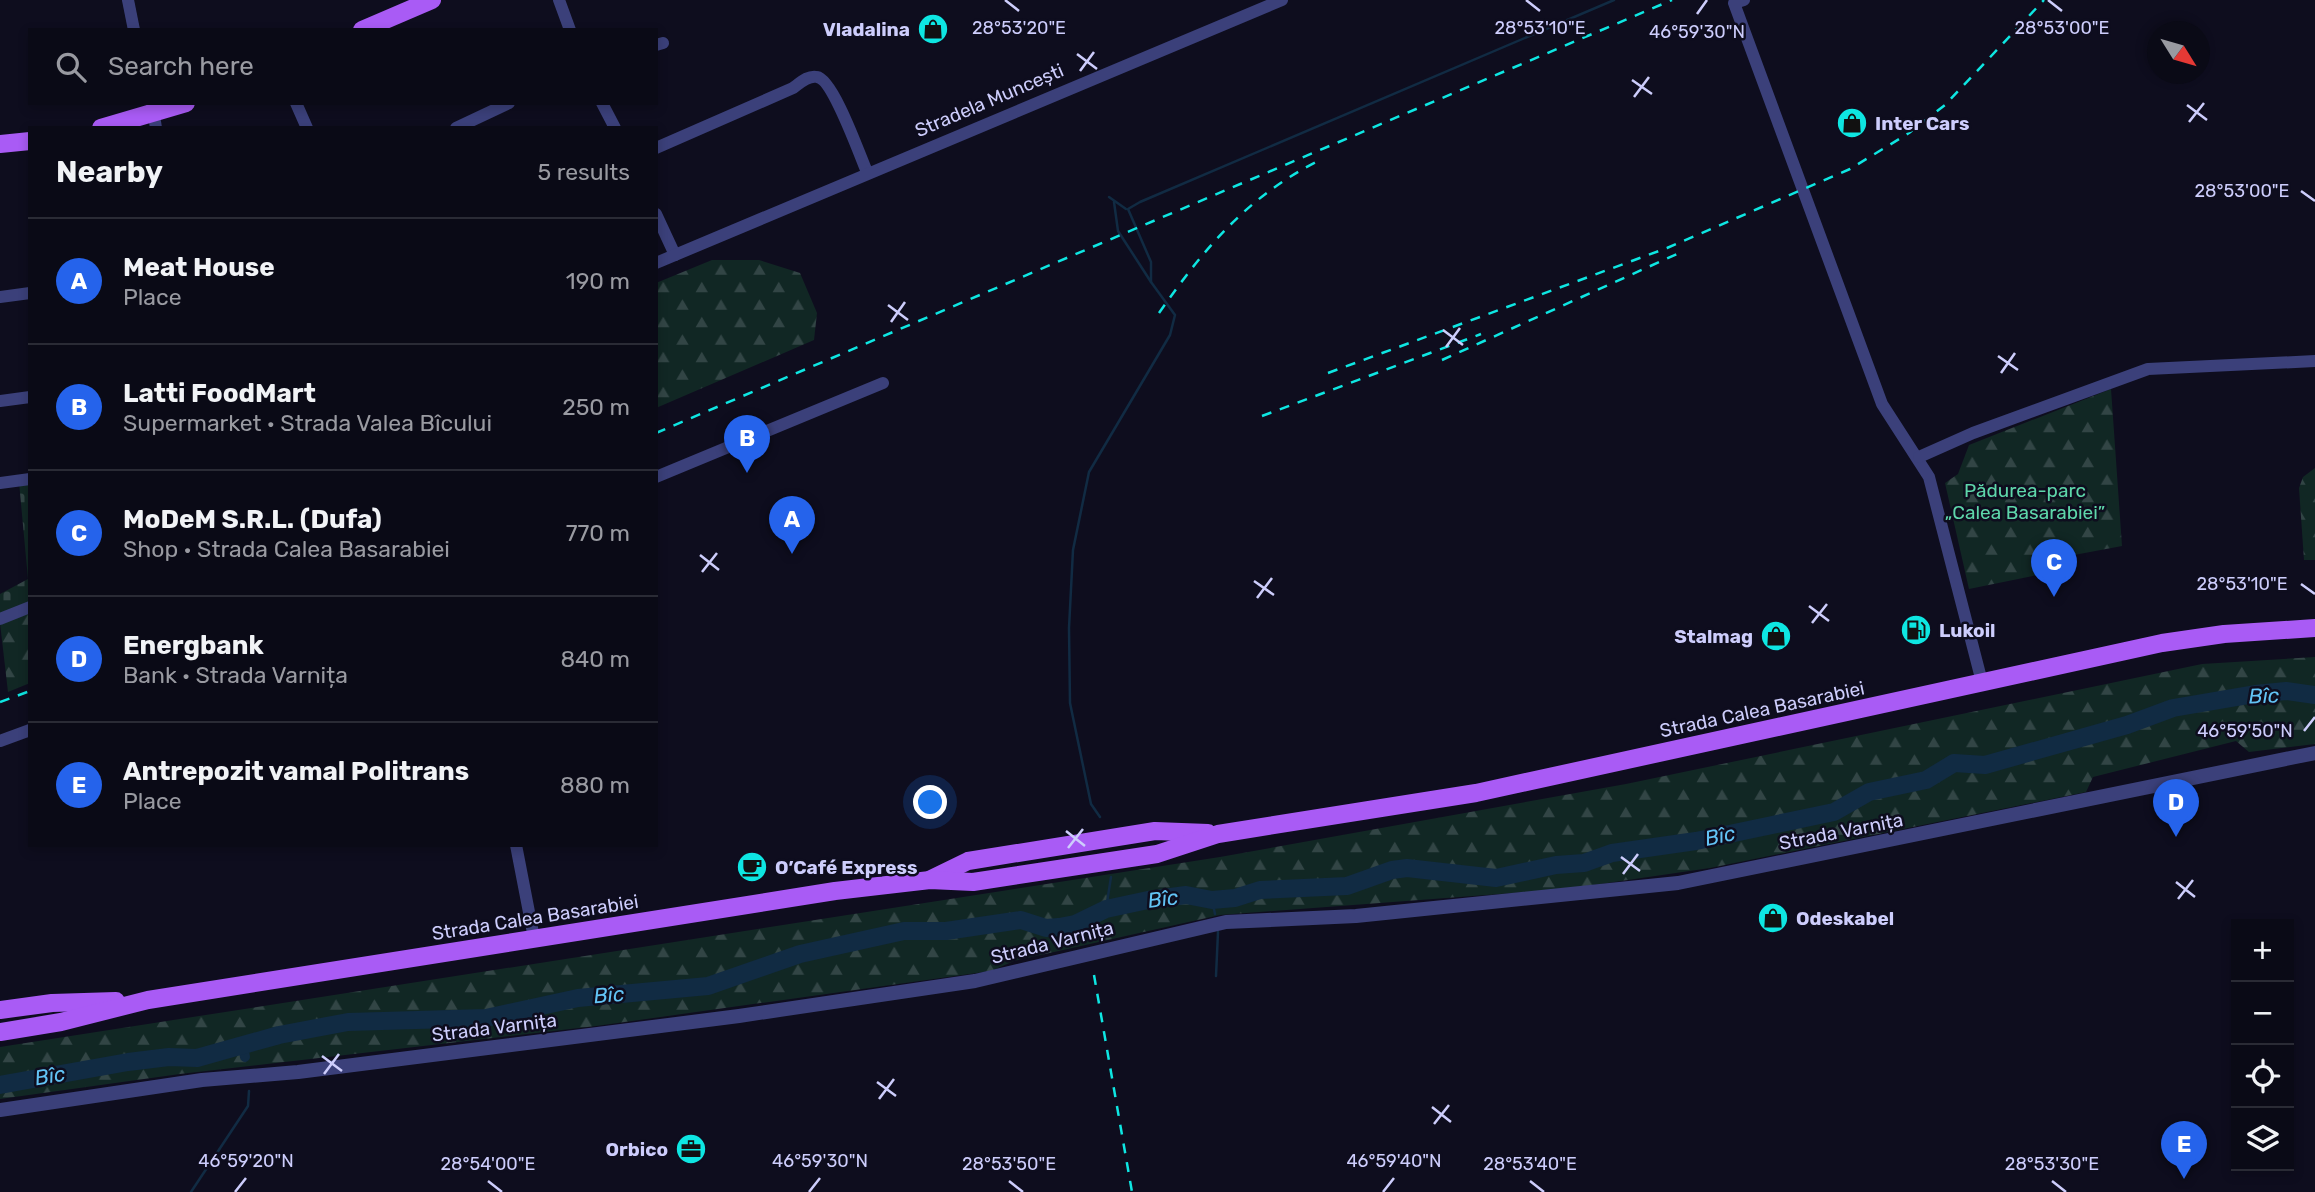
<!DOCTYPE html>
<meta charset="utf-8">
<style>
:root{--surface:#0a0a16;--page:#13131f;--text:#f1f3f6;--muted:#999aa1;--line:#2a2b35;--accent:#2563eb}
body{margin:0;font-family:Rubik,sans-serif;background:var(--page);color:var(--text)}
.controls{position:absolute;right:21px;bottom:21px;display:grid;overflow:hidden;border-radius:0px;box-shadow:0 4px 10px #0003}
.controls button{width:63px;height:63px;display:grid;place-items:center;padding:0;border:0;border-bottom:2px solid var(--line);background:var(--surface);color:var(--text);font:35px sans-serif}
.compass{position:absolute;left:2147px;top:21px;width:63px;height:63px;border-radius:50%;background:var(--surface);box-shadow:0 4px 10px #0003;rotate:127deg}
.you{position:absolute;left:931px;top:803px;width:24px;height:24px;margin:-18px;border:5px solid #fff;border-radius:50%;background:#1a73e8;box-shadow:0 0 0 10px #1a73e833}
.badge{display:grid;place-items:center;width:46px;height:46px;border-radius:50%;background:var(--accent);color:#fff;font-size:23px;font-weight:700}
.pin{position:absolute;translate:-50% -58px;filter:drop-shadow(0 2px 4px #0008)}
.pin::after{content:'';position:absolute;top:37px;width:24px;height:21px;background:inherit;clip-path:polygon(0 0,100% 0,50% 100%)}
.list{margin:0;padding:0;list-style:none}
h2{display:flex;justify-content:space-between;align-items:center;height:91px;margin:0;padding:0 28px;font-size:30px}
h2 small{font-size:23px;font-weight:400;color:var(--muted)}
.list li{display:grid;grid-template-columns:46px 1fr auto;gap:21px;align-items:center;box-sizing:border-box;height:126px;padding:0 28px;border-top:2px solid var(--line)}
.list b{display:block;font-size:26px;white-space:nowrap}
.list p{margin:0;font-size:23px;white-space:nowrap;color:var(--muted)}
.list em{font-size:23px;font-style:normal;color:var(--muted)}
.icon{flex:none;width:38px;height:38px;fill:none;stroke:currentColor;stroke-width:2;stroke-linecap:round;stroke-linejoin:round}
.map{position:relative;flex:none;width:2315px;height:1192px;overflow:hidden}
.search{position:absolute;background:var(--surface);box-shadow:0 4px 10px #0003;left:28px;top:28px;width:630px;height:77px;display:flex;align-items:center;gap:18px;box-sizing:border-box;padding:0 24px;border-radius:0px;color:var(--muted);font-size:26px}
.panel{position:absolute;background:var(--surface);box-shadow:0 4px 10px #0003;left:28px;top:126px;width:630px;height:721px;border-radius:0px}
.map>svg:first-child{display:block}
</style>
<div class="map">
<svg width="2315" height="1192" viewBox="0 0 2315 1192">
<defs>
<pattern id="forest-firs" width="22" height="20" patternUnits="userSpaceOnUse" patternTransform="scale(1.75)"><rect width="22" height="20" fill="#112724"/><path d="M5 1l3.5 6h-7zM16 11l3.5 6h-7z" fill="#324545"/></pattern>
<pattern id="cemetery-stones" width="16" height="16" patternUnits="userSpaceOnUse" patternTransform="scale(1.75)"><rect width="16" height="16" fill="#112724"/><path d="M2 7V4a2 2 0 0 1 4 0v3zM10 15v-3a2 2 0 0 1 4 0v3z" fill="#324545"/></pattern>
</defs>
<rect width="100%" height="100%" fill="#0e0d1e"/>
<g fill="url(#forest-firs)">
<polygon points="712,260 759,260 800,273 817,313 814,340 656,408 656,283"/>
<polygon points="2111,389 2122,546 2074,555 2076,567 1969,589 1945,483 1958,474 1969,445"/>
<polygon points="2315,468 2315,560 2304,560 2299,488 2303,477"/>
<polygon points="30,610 30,683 8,692 0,623"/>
<polygon points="2315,657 2315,744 2249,752 2236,741 2093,777 2086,792 1710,868 1566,889 1220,915 1014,961 991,971 596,1026 180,1074 0,1099 0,1047 1220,857 1626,784 2202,664"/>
</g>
<polygon fill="url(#cemetery-stones)" points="30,481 30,606 0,617 0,594 28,579 19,482"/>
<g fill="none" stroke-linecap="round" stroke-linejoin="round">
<g stroke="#112b43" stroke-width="2.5">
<polyline points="1109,197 1126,209"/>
<polyline points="1114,202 1118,231 1151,282"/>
<polyline points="1100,817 1091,804 1070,703 1069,628 1073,550 1089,472 1170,335 1175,315 1151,282 1151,262 1128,209 1140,202 1614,0"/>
<polyline points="1212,900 1215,914"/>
<polyline points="1106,909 1111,877"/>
<polyline points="1216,976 1218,932"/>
<polyline points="191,1192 248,1106 249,1091"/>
</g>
<polyline stroke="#112b43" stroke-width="10" points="243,1046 245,1057"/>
<polyline stroke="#112b43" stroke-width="18" points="0,1085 128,1062 169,1057 197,1058 279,1035 348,1022 486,1018 578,998 708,986 800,954 904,931 946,931 1021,920 1046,928 1059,927 1075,924 1106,909 1148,900 1186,895 1212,900 1235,898 1260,890 1347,886 1392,870 1407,868 1496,878 1556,865 1584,863 1612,853 1696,841 1834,812 1869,792 1926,780 1954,763 1985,765 2127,725 2173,708 2255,694 2286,691 2315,695"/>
<g stroke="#3b407a" stroke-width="12">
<polyline points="128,0 134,30"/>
<polyline points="559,0 570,30"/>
<polyline points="1744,0 1734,3 1882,404 1929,477 1982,682"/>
<polyline points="656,45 663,43"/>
<polyline points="152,103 156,128"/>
<polyline points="296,103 307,128"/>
<polyline points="602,103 615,128"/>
<polyline points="456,128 509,103"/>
<path d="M656 148 793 88C800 83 808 75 817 77 833 79 860 156 867 172"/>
<polyline points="656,214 675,255"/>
<polyline points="656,263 1282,0"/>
<polyline points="0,297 30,293"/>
<polyline points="0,401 30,397"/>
<polyline points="1919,457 1973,433 2148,369 2315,361"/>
<polyline points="656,477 883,383"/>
<polyline points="0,483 30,479"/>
<polyline points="0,619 30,607"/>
<polyline points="0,741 30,730"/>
<polyline points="516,845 534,938"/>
</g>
<polyline stroke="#3b407a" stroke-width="14" points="0,1110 202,1080 298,1072 739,1016 975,981 1226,922 1356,916 1678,883 2315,753"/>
<g stroke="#a95bf5" stroke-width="18">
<polyline points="362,30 432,0"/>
<polyline points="101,128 186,103"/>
<polyline points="0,144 30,141"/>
<polyline points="931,879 968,861 1155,831 1208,833"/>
<polyline points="0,1010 52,1003 116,1001"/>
<polyline points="0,1032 61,1022 148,1000 835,891 930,880 973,882 1157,854 1218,834 1476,793 2162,643 2224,634 2315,628"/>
</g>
<g stroke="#0ee6e2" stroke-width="2.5" stroke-dasharray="10 9" stroke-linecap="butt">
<path d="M1159 313C1203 250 1246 198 1316 162"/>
<polyline points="1442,360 1677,254"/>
<polyline points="1328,373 1667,248 1850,169 1909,133 1945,105 2044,0"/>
<polyline points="1262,416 1481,334"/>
<polyline points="656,433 1672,0"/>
<polyline points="0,702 30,691"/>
<polyline points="1094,975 1132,1192"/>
</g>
</g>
<path fill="none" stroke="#cdcdfc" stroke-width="2.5" d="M1005 0 1019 11M1526 0 1540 11M2048 0 2062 11M1697 14 1707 0M1077 54 1097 69M1080 71 1094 52M1632 80 1652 94M1634 97 1649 77M2187 105 2207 120M2189 122 2204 103M2301 191 2315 201M888 305 908 320M891 322 905 302M1443 330 1463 345M1446 347 1460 328M1998 356 2018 370M2001 373 2015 353M700 555 719 570M702 572 717 553M1254 581 1274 595M2301 584 2315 594M1257 598 1272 578M1809 606 1829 621M1812 623 1827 604M2304 731 2315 717M1066 831 1085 846M1068 848 1083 829M1621 857 1640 871M1623 874 1638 854M2176 882 2195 897M2178 899 2193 880M322 1056 342 1071M324 1074 339 1054M877 1082 896 1096M879 1099 894 1079M1432 1107 1451 1122M1434 1124 1449 1105M488 1181 502 1192M1009 1181 1023 1192M1530 1181 1544 1192M2052 1181 2066 1192M235 1192 246 1178M809 1192 820 1178M1383 1192 1394 1178"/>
<defs>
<g id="shop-disc" transform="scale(1.575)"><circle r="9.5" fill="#0ee6e2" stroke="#0e0d1e"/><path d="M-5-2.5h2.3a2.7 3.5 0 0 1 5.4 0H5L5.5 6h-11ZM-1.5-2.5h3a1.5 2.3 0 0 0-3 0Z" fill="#111"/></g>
<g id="fuel-disc" transform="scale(1.575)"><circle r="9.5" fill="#0ee6e2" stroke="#0e0d1e"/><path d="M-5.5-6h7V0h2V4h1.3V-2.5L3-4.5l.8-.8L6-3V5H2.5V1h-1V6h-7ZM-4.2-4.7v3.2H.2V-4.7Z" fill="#111"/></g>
<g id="cafe-disc" transform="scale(1.575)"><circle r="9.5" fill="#0ee6e2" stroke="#0e0d1e"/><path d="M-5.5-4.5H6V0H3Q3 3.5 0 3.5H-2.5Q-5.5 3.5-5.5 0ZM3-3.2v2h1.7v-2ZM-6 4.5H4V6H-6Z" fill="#111"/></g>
<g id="office-disc" transform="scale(1.575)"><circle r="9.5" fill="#0ee6e2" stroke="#0e0d1e"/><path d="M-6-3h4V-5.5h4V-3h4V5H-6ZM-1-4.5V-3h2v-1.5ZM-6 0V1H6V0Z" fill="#111"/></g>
</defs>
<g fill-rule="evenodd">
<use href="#shop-disc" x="933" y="29"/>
<use href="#shop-disc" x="1852" y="123"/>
<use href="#fuel-disc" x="1916" y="630"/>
<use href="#shop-disc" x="1776" y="636"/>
<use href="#cafe-disc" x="752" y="867"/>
<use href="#shop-disc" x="1773" y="918"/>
<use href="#office-disc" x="691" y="1149"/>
</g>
<g text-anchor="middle" stroke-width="5" stroke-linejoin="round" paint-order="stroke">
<g font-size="19" font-weight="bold" fill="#cdcdfc" stroke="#0e0d1e" text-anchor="start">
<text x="910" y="36" text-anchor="end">Vladalina</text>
<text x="1875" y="130">Inter Cars</text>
<text x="1939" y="637">Lukoil</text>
<text x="1753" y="643" text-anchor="end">Stalmag</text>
<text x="775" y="874">O’Café Express</text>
<text x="1796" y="925">Odeskabel</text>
<text x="668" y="1156" text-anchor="end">Orbico</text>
</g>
<g font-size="19" fill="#cdcdfc" stroke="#0e0d1e">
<text transform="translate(989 100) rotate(-23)" y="7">Stradela Muncești</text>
<text transform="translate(1762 709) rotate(-12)" y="7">Strada Calea Basarabiei</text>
<text transform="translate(1841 831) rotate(-11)" y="7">Strada Varnița</text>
<text transform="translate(535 917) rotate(-9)" y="7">Strada Calea Basarabiei</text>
<text transform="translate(1052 942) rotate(-14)" y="7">Strada Varnița</text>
<text transform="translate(494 1027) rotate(-7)" y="7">Strada Varnița</text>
</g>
<g font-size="19" fill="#5ed6aa" stroke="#0e0d1e">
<text x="2025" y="497">Pădurea-parc<tspan x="2025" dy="22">„Calea Basarabiei”</tspan></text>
</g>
<g font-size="21" font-style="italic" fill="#62c3f5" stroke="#0e0d1e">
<text transform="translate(2264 696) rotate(-2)" y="7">Bîc</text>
<text transform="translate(1720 836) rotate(-12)" y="7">Bîc</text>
<text transform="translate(1163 899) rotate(-8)" y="7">Bîc</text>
<text transform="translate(609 995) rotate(-5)" y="7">Bîc</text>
<text transform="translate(50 1076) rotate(-10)" y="7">Bîc</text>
</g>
</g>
<g font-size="18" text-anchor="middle" fill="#cdcdfc" stroke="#0e0d1e" stroke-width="5" stroke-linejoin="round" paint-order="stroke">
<text x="2062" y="34">28°53'00"E</text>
<text x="1019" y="34">28°53'20"E</text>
<text x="1540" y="34">28°53'10"E</text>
<text x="1697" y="38">46°59'30"N</text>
<text x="2242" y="197">28°53'00"E</text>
<text x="2242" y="590">28°53'10"E</text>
<text x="2245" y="737">46°59'50"N</text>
<text x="246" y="1167">46°59'20"N</text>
<text x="820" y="1167">46°59'30"N</text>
<text x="1394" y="1167">46°59'40"N</text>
<text x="488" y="1170">28°54'00"E</text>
<text x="1009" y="1170">28°53'50"E</text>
<text x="1530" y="1170">28°53'40"E</text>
<text x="2052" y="1170">28°53'30"E</text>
</g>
</svg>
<div class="controls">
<button>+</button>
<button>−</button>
<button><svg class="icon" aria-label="locate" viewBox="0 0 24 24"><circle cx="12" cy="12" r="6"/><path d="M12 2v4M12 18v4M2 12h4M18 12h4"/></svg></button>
<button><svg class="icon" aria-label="layers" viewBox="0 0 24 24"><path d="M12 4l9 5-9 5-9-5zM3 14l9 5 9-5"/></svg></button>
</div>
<svg class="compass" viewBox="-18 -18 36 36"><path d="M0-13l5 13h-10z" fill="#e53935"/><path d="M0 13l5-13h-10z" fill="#999aa1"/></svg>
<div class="you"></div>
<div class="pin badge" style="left:792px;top:554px">A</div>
<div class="pin badge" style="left:747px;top:473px">B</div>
<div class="pin badge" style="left:2054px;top:597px">C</div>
<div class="pin badge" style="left:2176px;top:837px">D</div>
<div class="pin badge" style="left:2184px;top:1179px">E</div>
<div class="search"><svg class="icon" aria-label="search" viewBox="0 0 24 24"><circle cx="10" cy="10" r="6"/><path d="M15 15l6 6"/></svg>Search here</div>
<section class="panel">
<h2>Nearby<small>5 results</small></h2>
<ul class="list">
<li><span class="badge">A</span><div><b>Meat House</b><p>Place</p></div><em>190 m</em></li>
<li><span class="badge">B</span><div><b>Latti FoodMart</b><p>Supermarket · Strada Valea Bîcului</p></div><em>250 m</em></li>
<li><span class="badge">C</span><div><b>MoDeM S.R.L. (Dufa)</b><p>Shop · Strada Calea Basarabiei</p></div><em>770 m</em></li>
<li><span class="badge">D</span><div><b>Energbank</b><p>Bank · Strada Varnița</p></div><em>840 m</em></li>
<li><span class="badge">E</span><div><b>Antrepozit vamal Politrans</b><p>Place</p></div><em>880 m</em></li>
</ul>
</section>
</div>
